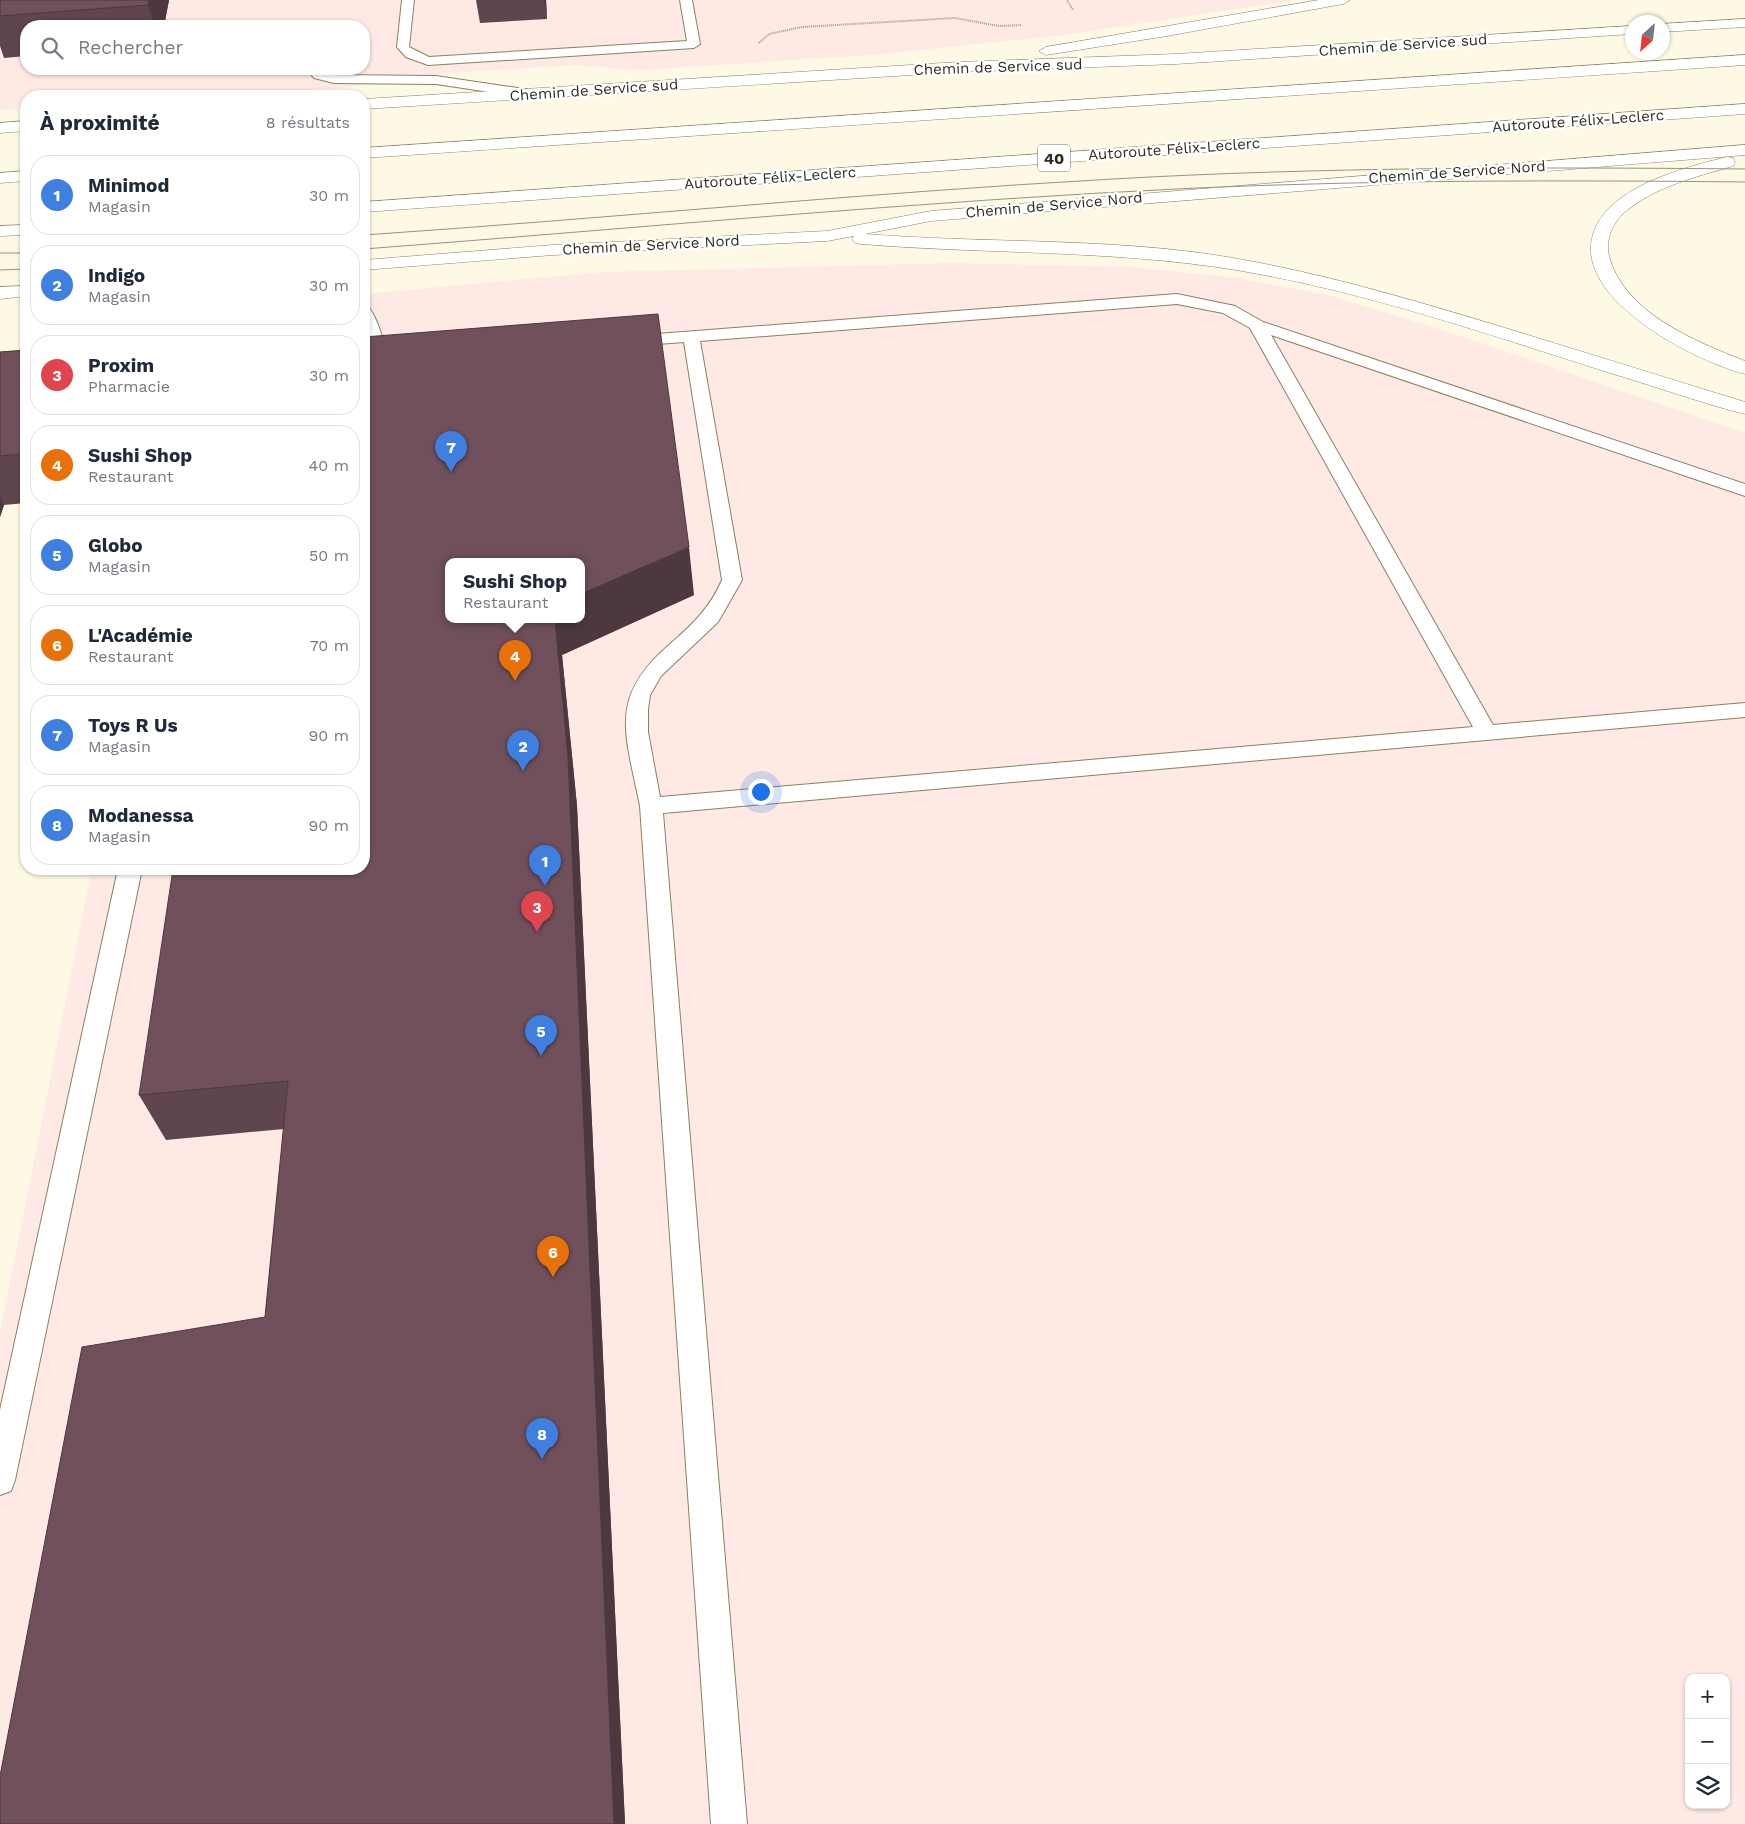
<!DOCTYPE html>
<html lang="fr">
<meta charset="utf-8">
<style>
:root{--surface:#fff;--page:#f2f2f3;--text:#1f2937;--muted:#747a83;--line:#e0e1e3;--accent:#0f766e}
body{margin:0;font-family:"Work Sans",sans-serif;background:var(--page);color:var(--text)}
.controls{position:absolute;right:15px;bottom:15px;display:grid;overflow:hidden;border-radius:10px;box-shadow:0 1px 4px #0004}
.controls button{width:45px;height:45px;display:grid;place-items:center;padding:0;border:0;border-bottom:1px solid var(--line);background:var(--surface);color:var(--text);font:25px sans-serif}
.compass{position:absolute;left:1625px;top:15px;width:45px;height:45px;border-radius:50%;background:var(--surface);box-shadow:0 1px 4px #0004;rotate:207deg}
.you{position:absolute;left:760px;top:791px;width:18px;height:18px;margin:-12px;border:4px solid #fff;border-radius:50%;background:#1a73e8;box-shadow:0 0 0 8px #1a73e833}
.badge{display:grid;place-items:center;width:32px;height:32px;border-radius:50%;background:var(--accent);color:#fff;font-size:16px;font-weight:700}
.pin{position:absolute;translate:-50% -41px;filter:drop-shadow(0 1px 2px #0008)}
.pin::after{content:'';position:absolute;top:26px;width:18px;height:15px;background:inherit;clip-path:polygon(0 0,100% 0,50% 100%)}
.popup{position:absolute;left:445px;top:558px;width:140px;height:65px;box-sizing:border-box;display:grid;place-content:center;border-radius:10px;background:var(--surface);filter:drop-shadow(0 1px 4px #0005);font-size:16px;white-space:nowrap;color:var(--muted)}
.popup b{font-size:19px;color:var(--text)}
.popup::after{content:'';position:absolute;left:50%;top:100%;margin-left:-10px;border:10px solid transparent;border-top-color:var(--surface)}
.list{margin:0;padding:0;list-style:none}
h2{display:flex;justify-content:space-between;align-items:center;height:65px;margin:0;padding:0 20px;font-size:21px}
h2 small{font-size:16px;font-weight:400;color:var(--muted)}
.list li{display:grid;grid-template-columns:32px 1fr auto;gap:15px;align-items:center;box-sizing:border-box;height:80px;margin:0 10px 10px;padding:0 10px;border:1px solid var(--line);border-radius:20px}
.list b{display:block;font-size:19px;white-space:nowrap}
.list p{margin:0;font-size:16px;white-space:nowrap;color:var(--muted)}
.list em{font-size:16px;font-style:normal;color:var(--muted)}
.icon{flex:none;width:28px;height:28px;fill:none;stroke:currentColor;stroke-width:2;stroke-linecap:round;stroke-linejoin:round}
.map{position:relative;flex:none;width:1745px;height:1824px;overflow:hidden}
.search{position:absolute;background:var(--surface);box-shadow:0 1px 4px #0004;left:20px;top:20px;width:350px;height:55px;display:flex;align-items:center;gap:12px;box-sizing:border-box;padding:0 18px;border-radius:20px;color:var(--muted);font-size:19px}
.panel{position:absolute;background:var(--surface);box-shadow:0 1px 4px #0004;left:20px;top:90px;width:350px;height:785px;border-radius:20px}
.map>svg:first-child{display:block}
</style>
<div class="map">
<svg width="1745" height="1824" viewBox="0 0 1745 1824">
<rect width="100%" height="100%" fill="#fdf9e4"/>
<g fill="#fee9e4" fill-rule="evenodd">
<path d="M0 0H1293L1065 35 871 55 638 70 574 65 449 73 339 88 215 96H26V108L0 110ZM26 26H364V69H26Z"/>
<path d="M954 263 1131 267 1230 277 1328 295 1445 331 1745 433V1824H0V1332L92 869H364V294L604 272ZM449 562H581V620H449ZM1689 1678H1726V1805H1689Z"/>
</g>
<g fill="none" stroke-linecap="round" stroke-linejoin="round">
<g stroke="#898261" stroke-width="2">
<g id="lane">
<polygon points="402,0 414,0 409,47 429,57 687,41 680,0 692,0 700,44 694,48 428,65 406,57 397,47"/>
<polygon points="307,69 321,69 324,72 334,75 436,76 531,90 538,94 531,98 436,84 334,83 314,78"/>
<path d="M1177 294 1235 306 1263 322 1745 484V496L1271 335 1493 725 1745 703V717L663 813 747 1824H711L640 806C626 735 607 698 669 645 692 625 710 608 722 580L684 342 631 346 625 345 623 341 625 337 631 336ZM1177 304 1223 313 1250 328 1473 727 660 797 648 732V709L650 695 661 676 718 622 742 580 700 341Z"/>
<path d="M364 307 370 309C377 319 390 351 382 363H370L368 359 364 331Z"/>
<polygon points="118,869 142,869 15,1480 11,1491 0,1495 0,1410"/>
</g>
</g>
<g stroke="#898261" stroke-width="1">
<g id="secondary">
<polygon points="1319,0 1350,0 1343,4 1167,36 1046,55 1039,51 1046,47"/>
<polygon points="1745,19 1745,27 1662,32 1662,24"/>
<polygon points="1632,26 1632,34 1176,64 959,72 364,109 364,99 959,62 1176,54"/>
<polygon points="26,121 26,131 0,133 0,123"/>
<path d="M1745 145V155L931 221 865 234C979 243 1095 238 1208 254 1309 269 1406 298 1502 327 1583 352 1664 377 1745 402V414C1708 405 1672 392 1636 381 1513 343 1391 299 1264 275 1131 249 995 255 861 244L855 243 852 239 854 236 827 241 553 255 364 270V260L553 245 827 231 931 211Z"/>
<path d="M1727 157 1733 158 1735 162 1733 166C1696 177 1656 186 1625 212 1613 222 1605 239 1609 256 1624 313 1695 341 1745 361V374C1690 360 1547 286 1604 214 1629 182 1690 166 1727 157Z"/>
<polygon points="26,286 26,296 0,299 0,287"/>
</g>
</g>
<g stroke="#898261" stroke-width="1">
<g id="highway">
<polygon points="1745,55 1745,65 364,158 364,148"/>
<polygon points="1745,104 1745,114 364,212 364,202"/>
<polygon points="26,171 26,181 0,183 0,173"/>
<polygon points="26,225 26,235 0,236 0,226"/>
</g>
</g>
<g stroke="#a09c8b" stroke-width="2" stroke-dasharray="1 1" stroke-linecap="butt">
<polyline points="1067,0 1073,10"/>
<polyline points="759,43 769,34 802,27 955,18 999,26 1022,25"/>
</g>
<use href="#lane" fill="#fff" fill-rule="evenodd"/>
<use href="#secondary" fill="#fff" fill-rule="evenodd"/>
<use href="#highway" fill="#fff" fill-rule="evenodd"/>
<g stroke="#969382" stroke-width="1">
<path d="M364 235C614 218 863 193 1113 179 1323 167 1534 167 1745 169"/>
<path d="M364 249C641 228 918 201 1196 188 1379 180 1562 180 1745 182"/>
<polyline points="0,253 26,253"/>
<polyline points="0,270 26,269"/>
</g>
</g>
<g fill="#5f454e">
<polygon points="0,0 169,0 164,26 26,26 26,56 4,58 0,46"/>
<polygon points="476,0 546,0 547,19 480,23"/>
<polygon points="364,337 694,595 562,655 577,806 625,1824 0,1824 265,1317 284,1129 166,1140 139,1095 364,869"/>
<polygon points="26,350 26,503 4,505 0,517 0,352"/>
</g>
<g fill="#4e3840">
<polygon points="149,0 169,0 164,26 154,26 148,5"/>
<polygon points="544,0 546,0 547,19"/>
<polygon points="0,497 4,505 0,517"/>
<polygon points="689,547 694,595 562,655 577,806 625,1824 614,1824 555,620 581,620 581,594"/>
</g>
<g fill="#6f505b" stroke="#4e3840">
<polygon points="0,0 149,0 148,5 0,16"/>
<polygon points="658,314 689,547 581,594 581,562 449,562 449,620 555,620 568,757 614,1824 0,1824 0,1776 82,1347 265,1317 288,1081 139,1095 173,869 364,869 364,337"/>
<polygon points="26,350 26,454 0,456 0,352"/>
</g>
<g text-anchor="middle" stroke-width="5" stroke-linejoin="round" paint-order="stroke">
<g font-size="15" fill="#2e2b1e" stroke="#fff">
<text transform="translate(1403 45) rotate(-4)" y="5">Chemin de Service sud</text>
<text transform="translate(998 67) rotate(-2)" y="5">Chemin de Service sud</text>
<text transform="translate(594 90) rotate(-4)" y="5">Chemin de Service sud</text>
<text transform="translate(1578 121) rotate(-4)" y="5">Autoroute Félix-Leclerc</text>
<text transform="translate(1174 149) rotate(-4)" y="5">Autoroute Félix-Leclerc</text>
<text transform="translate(1457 172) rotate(-4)" y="5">Chemin de Service Nord</text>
<text transform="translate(770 178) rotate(-4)" y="5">Autoroute Félix-Leclerc</text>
<text transform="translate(1054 205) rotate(-5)" y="5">Chemin de Service Nord</text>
<text transform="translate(651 245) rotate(-3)" y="5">Chemin de Service Nord</text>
</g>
<rect fill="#fff" stroke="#6d6b62" stroke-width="1" x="1038" y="144.5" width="32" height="27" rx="4"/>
<g font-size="16" font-weight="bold" fill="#2e2b1e">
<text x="1054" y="164">40</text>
</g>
</g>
</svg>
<div class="controls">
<button>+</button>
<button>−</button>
<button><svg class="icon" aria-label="layers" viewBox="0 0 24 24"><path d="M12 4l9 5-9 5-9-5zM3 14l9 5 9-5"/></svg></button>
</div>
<svg class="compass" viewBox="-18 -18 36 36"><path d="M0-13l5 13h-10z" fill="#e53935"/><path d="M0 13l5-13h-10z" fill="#747a83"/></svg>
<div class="you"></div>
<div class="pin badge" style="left:545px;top:886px;background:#3f7fe0">1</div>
<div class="pin badge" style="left:523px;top:771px;background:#3f7fe0">2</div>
<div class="pin badge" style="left:537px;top:932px;background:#e0444e">3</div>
<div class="pin badge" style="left:515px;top:681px;background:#e8710a">4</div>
<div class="popup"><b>Sushi Shop</b>Restaurant</div>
<div class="pin badge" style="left:541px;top:1056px;background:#3f7fe0">5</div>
<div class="pin badge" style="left:553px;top:1277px;background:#e8710a">6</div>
<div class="pin badge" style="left:451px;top:472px;background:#3f7fe0">7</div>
<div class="pin badge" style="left:542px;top:1459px;background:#3f7fe0">8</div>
<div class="search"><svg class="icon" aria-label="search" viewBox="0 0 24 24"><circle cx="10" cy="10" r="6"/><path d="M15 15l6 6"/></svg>Rechercher</div>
<section class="panel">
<h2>À proximité<small>8 résultats</small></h2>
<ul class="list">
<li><span class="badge" style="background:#3f7fe0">1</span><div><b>Minimod</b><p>Magasin</p></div><em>30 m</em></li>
<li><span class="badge" style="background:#3f7fe0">2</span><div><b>Indigo</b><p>Magasin</p></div><em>30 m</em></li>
<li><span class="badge" style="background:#e0444e">3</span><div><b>Proxim</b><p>Pharmacie</p></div><em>30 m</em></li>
<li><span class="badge" style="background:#e8710a">4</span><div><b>Sushi Shop</b><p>Restaurant</p></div><em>40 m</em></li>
<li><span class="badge" style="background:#3f7fe0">5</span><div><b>Globo</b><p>Magasin</p></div><em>50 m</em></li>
<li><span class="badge" style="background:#e8710a">6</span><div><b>L'Académie</b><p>Restaurant</p></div><em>70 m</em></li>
<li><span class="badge" style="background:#3f7fe0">7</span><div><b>Toys R Us</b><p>Magasin</p></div><em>90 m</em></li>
<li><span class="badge" style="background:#3f7fe0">8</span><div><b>Modanessa</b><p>Magasin</p></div><em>90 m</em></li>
</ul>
</section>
</div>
